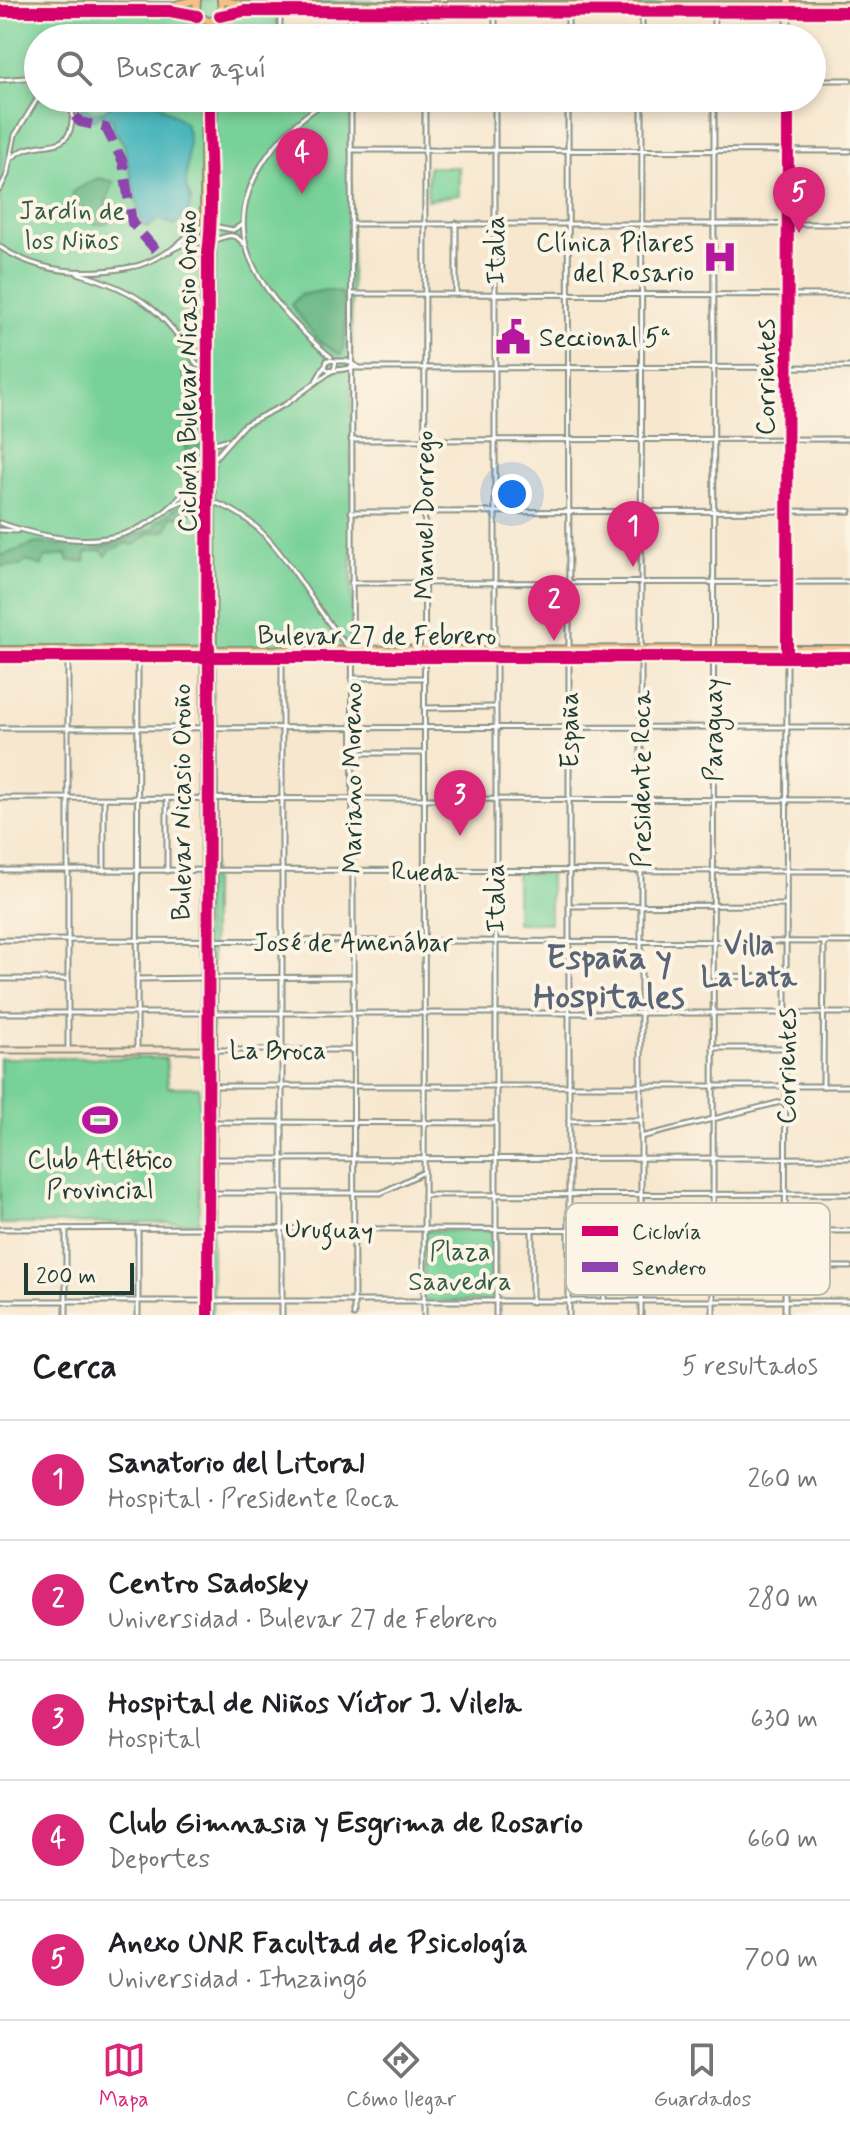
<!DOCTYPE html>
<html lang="es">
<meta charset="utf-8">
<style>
:root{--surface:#fff;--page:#f2f2f2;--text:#202124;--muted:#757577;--line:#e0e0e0;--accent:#db2777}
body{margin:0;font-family:Mynerve,sans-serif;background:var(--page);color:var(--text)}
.scale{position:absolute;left:24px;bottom:20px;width:110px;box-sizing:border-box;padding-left:8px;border:4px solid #1f3d34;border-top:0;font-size:22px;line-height:28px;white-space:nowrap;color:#1f3d34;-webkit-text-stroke:6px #fcf5e5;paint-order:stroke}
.you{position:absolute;left:512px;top:494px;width:28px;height:28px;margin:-20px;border:6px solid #fff;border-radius:50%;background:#1a73e8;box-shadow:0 0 0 12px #1a73e833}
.badge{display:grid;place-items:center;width:52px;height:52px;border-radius:50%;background:var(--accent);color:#fff;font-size:26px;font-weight:700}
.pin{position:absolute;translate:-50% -66px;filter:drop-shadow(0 2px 4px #0008)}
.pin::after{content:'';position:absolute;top:42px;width:28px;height:24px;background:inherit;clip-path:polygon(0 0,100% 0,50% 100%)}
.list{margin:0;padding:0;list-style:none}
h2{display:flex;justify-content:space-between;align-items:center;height:104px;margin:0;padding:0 32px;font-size:34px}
h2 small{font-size:26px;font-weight:400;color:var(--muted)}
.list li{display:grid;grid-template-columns:52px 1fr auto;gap:24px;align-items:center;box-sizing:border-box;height:120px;padding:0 32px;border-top:2px solid var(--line)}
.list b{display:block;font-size:30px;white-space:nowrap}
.list p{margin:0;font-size:26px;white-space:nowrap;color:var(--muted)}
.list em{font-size:26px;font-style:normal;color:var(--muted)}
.icon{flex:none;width:44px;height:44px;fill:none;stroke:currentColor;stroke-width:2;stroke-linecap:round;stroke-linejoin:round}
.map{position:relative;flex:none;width:850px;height:1315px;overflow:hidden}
.search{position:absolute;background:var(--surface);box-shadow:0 4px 12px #0003;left:24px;right:24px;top:24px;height:88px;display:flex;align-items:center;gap:20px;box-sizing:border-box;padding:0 28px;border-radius:44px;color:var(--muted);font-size:30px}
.sheet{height:704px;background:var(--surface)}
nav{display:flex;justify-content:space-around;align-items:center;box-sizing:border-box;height:112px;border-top:2px solid var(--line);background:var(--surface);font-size:22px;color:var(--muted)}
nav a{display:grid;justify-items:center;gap:4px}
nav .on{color:var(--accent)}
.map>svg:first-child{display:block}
</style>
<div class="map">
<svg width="850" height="1315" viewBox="0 0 850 1315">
<rect width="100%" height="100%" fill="#fcf5e5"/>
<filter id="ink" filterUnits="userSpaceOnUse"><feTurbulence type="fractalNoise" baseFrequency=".0125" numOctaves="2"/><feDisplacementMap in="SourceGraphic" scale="16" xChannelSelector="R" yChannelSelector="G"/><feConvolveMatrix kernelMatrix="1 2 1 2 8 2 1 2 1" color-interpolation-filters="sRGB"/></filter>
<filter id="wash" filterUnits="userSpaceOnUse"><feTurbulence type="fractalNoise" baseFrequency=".006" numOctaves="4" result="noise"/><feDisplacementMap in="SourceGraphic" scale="32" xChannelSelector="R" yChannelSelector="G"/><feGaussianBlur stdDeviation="1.8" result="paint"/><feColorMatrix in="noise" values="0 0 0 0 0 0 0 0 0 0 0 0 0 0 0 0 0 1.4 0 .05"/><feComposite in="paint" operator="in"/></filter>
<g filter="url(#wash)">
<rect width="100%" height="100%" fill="#f7e7cf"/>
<g fill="#77d198" stroke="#4b8766" stroke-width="2">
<polygon points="195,0 850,5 850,12 280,12 280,38 38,38 38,98 351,98 352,650 0,650 0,4 171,6"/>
<polygon points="428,167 459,167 459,195 427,200"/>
<polygon points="204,658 212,658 212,1315 205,1315"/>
<rect x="516" y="873" width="34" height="50"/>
<polygon points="0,1058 166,1058 168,1087 199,1087 199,1223 0,1224"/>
<polygon points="496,1230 496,1302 423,1301 424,1231"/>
</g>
<g fill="#61b380" stroke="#40785a" stroke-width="2">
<path d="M98 178 114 182 106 201 108 223C88 229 73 212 72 192Z"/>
<path d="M326 290 341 293C347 303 346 346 341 355L320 342 291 305 300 295Z"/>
<path d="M187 372C203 397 208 445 191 472L187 469 191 461 185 450 193 431 191 391 183 373Z"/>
<polygon points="193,503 195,508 186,517 171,516 167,530 150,533 134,545 127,543 110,550 106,556 101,550 86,553 85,562 69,561 66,554 45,558 42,566 27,561 20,566 0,566 0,556 37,543 104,547 155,528 156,523 180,505"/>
</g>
<polygon fill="#42b3ba" stroke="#307877" stroke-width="2" points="121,98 150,98 185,123 189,138 186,187 191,199 189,212 175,225 159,219 148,227 142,225 124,144 114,130 113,120 103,114 93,120 80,109 83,104 91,113 104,111"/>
</g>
<g filter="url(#ink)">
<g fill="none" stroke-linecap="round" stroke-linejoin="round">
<g stroke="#8b9282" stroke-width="7">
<g id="street">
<polyline points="714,12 714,38"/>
<polyline points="350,14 350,38"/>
<polyline points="495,14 495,38"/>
<polyline points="568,14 568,38"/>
<polyline points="280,38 280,14"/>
<polyline points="425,38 425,12"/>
<polyline points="642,38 642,12"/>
<polyline points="0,80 38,77"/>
<polyline points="29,80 38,98"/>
<polyline points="812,80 850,80"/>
<polyline points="341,98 351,104"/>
<polyline points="351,98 354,1315"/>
<polyline points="495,98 495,647"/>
<polyline points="568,98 569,647"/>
<polyline points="351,150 850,151"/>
<path d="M10 160C39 129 78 169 72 98"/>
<polyline points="0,189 7,175 15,135 38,98"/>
<polyline points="456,223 456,294"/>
<polyline points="351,224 850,224"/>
<path d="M0 247C39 273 85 276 131 267 152 264 168 249 187 243 195 241 204 244 212 241 225 237 233 230 244 244"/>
<polyline points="170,251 197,228 208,225 233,230 243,224"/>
<path d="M77 273C137 290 166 311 197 365L203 367"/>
<polyline points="352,294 850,295"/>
<path d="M331 357C299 331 257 287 246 246 231 186 283 124 333 98"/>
<polyline points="336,361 347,361 358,367"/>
<polyline points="334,370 336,361 327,360 325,368 331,371 351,368 850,367"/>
<polyline points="316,381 324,367"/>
<polyline points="351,440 850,439"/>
<polyline points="211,444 226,440"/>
<polyline points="213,460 244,425 286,404 333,370"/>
<path d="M213 502C280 523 305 602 350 649"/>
<polyline points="172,506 190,498 202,500"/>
<polyline points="351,512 850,511"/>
<path d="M0 523C84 552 153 549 203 466"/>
<polyline points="0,530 17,531"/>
<polyline points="351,583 850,582"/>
<polyline points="641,647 642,98"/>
<polyline points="68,649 68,1050"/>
<polyline points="282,659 282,1315"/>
<polyline points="352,678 424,678"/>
<polyline points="424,708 495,707"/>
<polyline points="0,728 850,727"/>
<polyline points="352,753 424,753"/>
<polyline points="0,798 850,800"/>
<polyline points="104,799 104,871"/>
<polyline points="0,870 850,871"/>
<polyline points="167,871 167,799"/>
<polyline points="569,906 785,905"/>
<polyline points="0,940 850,942"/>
<polyline points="713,976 785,977"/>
<polyline points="216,978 352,977"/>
<polyline points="0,979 68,979"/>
<polyline points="137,979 203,978"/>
<polyline points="0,1013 850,1013"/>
<polyline points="713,1048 785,1048"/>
<polyline points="137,1050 138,650"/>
<polyline points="212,1050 353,1050"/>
<polyline points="215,1086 850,1086"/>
<polyline points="823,1086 824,942"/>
<polyline points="569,1121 641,1120"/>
<polyline points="215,1122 496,1123"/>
<polyline points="641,1137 785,1101"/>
<polyline points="214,1159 850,1158"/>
<polyline points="213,1193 381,1193 424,1172"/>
<polyline points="424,1195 850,1194"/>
<polyline points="138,1228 138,1315"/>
<polyline points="214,1228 850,1231"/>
<polyline points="0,1229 202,1228"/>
<polyline points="66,1229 66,1315"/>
<polyline points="641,1266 850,1267"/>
<polyline points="0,1301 850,1301"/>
<polyline points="604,1301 604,1230"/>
<polyline points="532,1302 532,1230"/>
<polyline points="424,1315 425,98"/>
<polyline points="496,1315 496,659"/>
<polyline points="569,1315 569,659"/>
<polyline points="641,1315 641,659"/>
<polyline points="713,1315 714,98"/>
<polyline points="785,1315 787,659"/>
</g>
</g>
<g stroke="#8b9282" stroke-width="9">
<g id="secondary">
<polyline points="788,0 788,38"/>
<polyline points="787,657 788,98"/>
<polyline points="0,1050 212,1050"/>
</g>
</g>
<g stroke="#8b9282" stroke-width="10">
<g id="primary">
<polyline points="197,0 196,14 210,22 222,13 221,0"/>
<polyline points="221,0 242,5 850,5"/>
<polyline points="0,4 171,6 195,0"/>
<polyline points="0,11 170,11 197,16"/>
<polyline points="220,16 244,11 850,12"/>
<polyline points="200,19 204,38"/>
<polyline points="213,38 218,18"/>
<polyline points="204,98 205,1315"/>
<polyline points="0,650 850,649"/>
<polyline points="0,657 850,657"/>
<polyline points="212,1315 214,799 211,388 214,98"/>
</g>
</g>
<use href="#street" stroke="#fff" stroke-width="3"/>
<use href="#secondary" stroke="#fbe5cf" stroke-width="5"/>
<use href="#primary" stroke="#f5bf86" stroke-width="6"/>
<polyline stroke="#8e44ad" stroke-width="10" stroke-dasharray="20 10" stroke-linecap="butt" points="75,116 80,122 106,128 123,162 132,223 162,257"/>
<g stroke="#fcf5e5" stroke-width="17">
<g id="cycleway">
<polyline points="0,11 170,11 197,16"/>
<polyline points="220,16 244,11 850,12"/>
<path d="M206 98 209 109C209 156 214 208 208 253L207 659"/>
<polyline points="787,650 788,98"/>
<polyline points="0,657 850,657"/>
<polyline points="208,1315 209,647"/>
</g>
</g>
<use href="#cycleway" stroke="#d6006c" stroke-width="12"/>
</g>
</g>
<defs>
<g id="hospital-bare" transform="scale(2.76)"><path d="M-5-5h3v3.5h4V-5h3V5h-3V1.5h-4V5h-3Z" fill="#b5179e" stroke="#fcf5e5" stroke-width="2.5" paint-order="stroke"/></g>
<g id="civic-bare" transform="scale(2.76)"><path d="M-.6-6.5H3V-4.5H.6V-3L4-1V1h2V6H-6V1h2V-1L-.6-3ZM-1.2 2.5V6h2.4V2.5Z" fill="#b5179e" stroke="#fcf5e5" stroke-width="2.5" paint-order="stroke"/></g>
<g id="stadium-bare" transform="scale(2.76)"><path d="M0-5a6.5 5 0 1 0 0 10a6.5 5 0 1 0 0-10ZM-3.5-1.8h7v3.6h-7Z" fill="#b5179e" stroke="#fcf5e5" stroke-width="2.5" paint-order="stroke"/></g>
</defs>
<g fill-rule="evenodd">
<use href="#hospital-bare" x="720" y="257"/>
<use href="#civic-bare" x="513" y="337"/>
<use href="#stadium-bare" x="100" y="1120"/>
</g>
<g text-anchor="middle" stroke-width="8" stroke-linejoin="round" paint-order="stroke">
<g font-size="26" fill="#315b48" stroke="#fcf5e5">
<text x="72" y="219">Jardín de<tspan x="72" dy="30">los Niños</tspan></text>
<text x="460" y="1260">Plaza<tspan x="460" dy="30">Saavedra</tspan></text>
</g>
<g font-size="26" fill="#1f3d34" stroke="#fcf5e5" text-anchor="end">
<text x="694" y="251">Clínica Pilares<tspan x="694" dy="30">del Rosario</tspan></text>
<text x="539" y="346" text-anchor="start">Seccional 5ª</text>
<text x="100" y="1168" text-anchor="middle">Club Atlético<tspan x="100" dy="30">Provincial</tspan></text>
</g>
<g font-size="26" fill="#1f3d34" stroke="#fcf5e5">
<text transform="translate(495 250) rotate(-90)" y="9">Italia</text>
<text transform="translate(187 371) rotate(-90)" y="9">Ciclovía Bulevar Nicasio Oroño</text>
<text transform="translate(765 377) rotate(-90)" y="9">Corrientes</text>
<text transform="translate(424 515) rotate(-90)" y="9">Manuel Dorrego</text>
<text x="377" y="644">Bulevar 27 de Febrero</text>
<text transform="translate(569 730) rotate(-90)" y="9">España</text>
<text transform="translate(713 730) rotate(-90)" y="9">Paraguay</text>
<text transform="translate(352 778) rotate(-90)" y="9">Mariano Moreno</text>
<text transform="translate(641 779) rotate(-90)" y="9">Presidente Roca</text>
<text transform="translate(181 802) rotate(-90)" y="9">Bulevar Nicasio Oroño</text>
<text x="425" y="880">Rueda</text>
<text transform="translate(495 898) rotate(-90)" y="9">Italia</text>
<text x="353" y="951">José de Amenábar</text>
<text x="278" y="1059">La Broca</text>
<text transform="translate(786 1066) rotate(-90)" y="9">Corrientes</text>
<text transform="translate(329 1229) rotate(1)" y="9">Uruguay</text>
</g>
<g font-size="28" font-weight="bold" fill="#596476" stroke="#fcf5e5">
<text x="749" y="954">Villa<tspan x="749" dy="32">La Lata</tspan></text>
</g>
<g font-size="34" font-weight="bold" fill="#596476" stroke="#fcf5e5">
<text x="609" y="968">España y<tspan x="609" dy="39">Hospitales</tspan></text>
</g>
</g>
<rect x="566" y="1203" width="264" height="92" rx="12" fill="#fcf5e5" stroke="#babeb0" stroke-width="2"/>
<rect x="582" y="1226" width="36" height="10" fill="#d6006c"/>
<rect x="582" y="1262" width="36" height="10" fill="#8e44ad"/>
<g font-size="22" fill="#1f3d34">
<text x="632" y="1239">Ciclovía</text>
<text x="632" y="1275">Sendero</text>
</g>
</svg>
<div class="scale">200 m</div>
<div class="you"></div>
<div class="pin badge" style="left:633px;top:567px">1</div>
<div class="pin badge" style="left:554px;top:641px">2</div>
<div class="pin badge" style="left:460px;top:836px">3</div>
<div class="pin badge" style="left:302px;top:194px">4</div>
<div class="pin badge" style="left:799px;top:233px">5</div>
<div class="search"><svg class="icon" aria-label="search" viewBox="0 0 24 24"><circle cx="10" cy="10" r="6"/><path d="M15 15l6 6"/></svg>Buscar aquí</div>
</div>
<section class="sheet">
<h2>Cerca<small>5 resultados</small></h2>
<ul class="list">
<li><span class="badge">1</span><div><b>Sanatorio del Litoral</b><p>Hospital · Presidente Roca</p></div><em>260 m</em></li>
<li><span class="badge">2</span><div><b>Centro Sadosky</b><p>Universidad · Bulevar 27 de Febrero</p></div><em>280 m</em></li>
<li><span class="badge">3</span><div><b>Hospital de Niños Víctor J. Vilela</b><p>Hospital</p></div><em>630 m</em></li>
<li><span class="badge">4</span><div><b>Club Gimnasia y Esgrima de Rosario</b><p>Deportes</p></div><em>660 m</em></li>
<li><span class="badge">5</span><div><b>Anexo UNR Facultad de Psicología</b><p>Universidad · Ituzaingó</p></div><em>700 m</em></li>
</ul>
</section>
<nav>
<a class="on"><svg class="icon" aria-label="map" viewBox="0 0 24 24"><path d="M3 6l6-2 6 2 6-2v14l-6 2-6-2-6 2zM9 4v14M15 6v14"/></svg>Mapa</a>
<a><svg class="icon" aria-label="directions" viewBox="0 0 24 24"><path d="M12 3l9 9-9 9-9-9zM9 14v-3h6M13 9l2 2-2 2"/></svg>Cómo llegar</a>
<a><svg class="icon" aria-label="saved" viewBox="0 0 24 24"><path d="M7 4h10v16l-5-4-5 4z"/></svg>Guardados</a>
</nav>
